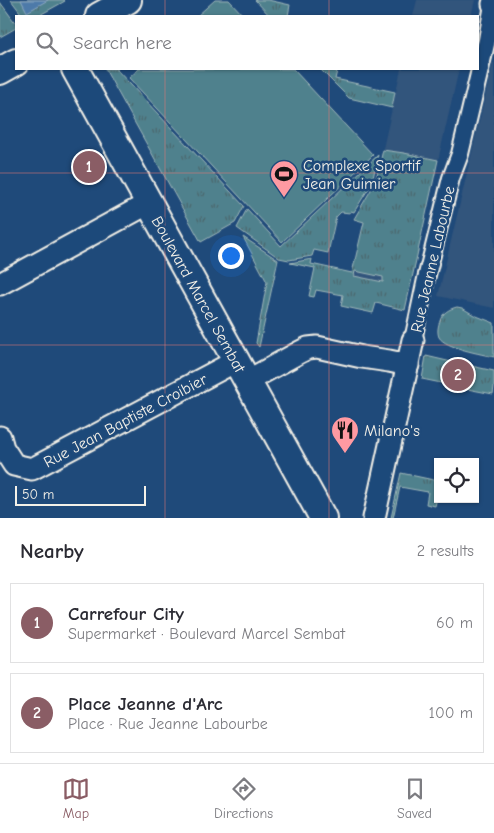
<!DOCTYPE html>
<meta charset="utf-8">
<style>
:root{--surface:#fff;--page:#f2f2f3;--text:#2b2b33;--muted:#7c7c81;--line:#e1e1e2;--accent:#8a5d65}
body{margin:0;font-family:"Comic Neue",sans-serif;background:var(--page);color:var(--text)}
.controls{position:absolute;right:15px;bottom:15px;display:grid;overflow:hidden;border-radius:0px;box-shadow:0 1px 4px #0004}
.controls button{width:45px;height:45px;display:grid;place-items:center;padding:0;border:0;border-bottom:1px solid var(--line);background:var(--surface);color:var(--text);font:25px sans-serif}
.scale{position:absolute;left:15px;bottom:12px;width:131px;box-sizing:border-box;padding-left:5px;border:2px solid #f4f1e8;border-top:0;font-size:14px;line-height:18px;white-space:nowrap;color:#f4f1e8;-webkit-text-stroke:4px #1f4a7a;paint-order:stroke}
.you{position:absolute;left:230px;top:255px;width:18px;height:18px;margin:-12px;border:4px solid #fff;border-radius:50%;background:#1a73e8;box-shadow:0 0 0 8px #1a73e833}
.badge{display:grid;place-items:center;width:32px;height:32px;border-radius:50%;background:var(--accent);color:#fff;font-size:16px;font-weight:700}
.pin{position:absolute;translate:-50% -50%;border:2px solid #fff;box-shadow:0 1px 5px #0006}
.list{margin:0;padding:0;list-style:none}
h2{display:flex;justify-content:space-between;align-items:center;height:65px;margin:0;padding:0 20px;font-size:21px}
h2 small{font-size:16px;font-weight:400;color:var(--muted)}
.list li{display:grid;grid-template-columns:32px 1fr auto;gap:15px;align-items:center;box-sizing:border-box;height:80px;margin:0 10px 10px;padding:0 10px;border:1px solid var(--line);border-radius:0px}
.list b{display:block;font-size:19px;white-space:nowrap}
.list p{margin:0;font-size:16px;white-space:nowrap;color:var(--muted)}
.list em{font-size:16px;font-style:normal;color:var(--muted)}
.icon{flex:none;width:28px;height:28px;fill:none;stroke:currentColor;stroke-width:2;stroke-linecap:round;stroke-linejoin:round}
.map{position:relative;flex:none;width:494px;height:518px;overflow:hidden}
.search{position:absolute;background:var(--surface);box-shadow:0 1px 4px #0004;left:15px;right:15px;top:15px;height:55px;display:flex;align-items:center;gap:12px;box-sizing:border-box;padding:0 18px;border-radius:0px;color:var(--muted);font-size:19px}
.sheet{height:245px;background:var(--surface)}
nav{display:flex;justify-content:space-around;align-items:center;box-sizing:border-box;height:70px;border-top:1px solid var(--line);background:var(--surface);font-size:14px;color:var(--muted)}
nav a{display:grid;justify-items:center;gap:2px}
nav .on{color:var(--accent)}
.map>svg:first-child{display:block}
</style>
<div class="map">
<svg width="494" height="518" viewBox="0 0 494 518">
<defs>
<pattern id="grass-tufts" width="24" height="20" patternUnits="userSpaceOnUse" patternTransform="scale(1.25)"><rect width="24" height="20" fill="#4f818d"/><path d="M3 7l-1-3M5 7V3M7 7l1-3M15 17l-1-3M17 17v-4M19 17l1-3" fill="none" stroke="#4c676d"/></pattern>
</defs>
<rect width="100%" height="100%" fill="#1f4a7a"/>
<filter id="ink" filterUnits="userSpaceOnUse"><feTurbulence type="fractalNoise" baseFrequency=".02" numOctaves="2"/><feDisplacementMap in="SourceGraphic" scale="10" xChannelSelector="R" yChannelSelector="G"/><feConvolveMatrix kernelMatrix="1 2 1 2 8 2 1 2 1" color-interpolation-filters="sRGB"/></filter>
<g filter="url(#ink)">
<g fill="#32547c">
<polygon points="417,0 475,0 471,16 413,16"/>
<polygon points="493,63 494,63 494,308 438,296"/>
<polygon points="401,69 459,69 409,288 354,276"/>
</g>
<g fill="url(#grass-tufts)" stroke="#a2b9ba" fill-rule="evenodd">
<polygon points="11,0 64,0 65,1 38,16 23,16"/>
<polygon points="255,0 268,0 290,5 288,16 270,16"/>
<polygon points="0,2 16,24 16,28 0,37"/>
<polygon points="105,69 116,69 244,206 235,223 201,242"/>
<polygon points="320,69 337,71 335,79 395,92 392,108 349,98"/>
<path d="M383 150 404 153 438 160 405 310 376 303 373 313 341 306 343 295 316 290 314 297 309 296 315 268 290 263 312 259 311 264 352 273 364 222 354 219 375 183ZM355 271 383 277V282L354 276Z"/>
<polygon points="378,155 372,183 354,212 351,211 350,213 341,212 336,217 328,253 314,250 312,256 289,260 279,258 237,228 247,209 281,246"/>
<polygon points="243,237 278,260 259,347 256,343 267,282"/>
<path d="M457 307 462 308 474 315 494 323V357C482 354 445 348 439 337 437 332 438 326 440 321 442 313 449 309 457 307Z"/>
<polygon points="426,356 456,363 451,385 422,379"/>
<polygon points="467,365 494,371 494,387 493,394 462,388"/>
<polygon points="401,473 438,481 438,494 435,506 426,504 428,492 400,487 393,518 391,518"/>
</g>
<g fill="#4f818d" stroke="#a2b9ba">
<polygon points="215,0 229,0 244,16 197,16"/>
<polygon points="139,69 293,69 373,155 282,242 129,78"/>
</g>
<polygon fill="#4d7aa9" stroke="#90aac2" points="21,0 48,0 27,12"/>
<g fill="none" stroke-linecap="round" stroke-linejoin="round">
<g stroke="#f4f1e8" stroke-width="20">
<polyline id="pedestrian" points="413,340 426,279 451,178 460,154 487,40 493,4"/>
</g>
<g stroke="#f4f1e8" stroke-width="25">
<g id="minor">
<polyline points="493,4 494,1"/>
<polyline points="0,284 149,203"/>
<polyline points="247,381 300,352 308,348 317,347 362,357 389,361 408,365"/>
<polyline points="0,437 3,448 14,465 32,469 236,361"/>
<polyline points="374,518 413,340"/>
</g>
</g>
<g stroke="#f4f1e8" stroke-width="30">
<g id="tertiary">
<polyline points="99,16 128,0"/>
<polyline points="75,69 323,518"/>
<polyline points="0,71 16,62"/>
</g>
</g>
<use href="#pedestrian" stroke="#1f4a7a" stroke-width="16"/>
<use href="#minor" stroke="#1f4a7a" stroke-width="21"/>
<use href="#tertiary" stroke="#1f4a7a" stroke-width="26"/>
</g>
</g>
<path fill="none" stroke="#e27875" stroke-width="1" stroke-opacity="0.55" d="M165 0V16M329 0V16M165 69V518M329 69V518M0 173H494M0 345H494"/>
<defs>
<g id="stadium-pin" transform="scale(1.4375)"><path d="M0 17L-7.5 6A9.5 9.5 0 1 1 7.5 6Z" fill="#ff9aa2" stroke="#1f4a7a"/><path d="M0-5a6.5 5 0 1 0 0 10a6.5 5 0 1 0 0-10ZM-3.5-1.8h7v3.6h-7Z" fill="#111"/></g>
<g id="restaurant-pin" transform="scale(1.4375)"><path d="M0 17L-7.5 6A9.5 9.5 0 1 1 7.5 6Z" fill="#ff9aa2" stroke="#1f4a7a"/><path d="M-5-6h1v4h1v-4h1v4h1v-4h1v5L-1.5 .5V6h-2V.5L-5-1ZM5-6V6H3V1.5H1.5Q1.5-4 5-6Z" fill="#111"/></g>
</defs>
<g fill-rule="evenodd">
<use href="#stadium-pin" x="284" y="174"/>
<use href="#restaurant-pin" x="345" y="430"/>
</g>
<g text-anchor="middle" stroke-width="5" stroke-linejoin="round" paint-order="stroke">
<g font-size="16" fill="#f4f1e8" stroke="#1f4a7a" text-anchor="start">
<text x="303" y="171">Complexe Sportif<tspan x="303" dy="18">Jean Guimier</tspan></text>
<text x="364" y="436">Milano's</text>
</g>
<g font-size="16" fill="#f4f1e8" stroke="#1f4a7a">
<text transform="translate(432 259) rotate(-77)" y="6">Rue Jeanne Labourbe</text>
<text transform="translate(199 294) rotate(61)" y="6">Boulevard Marcel Sembat</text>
<text transform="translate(125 420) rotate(-28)" y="6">Rue Jean Baptiste Croibier</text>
</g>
</g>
</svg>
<div class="controls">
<button><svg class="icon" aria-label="locate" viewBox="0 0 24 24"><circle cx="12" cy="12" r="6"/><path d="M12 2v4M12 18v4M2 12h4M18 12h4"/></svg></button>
</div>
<div class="scale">50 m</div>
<div class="you"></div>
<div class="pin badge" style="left:89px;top:167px">1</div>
<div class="pin badge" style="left:458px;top:375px">2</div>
<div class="search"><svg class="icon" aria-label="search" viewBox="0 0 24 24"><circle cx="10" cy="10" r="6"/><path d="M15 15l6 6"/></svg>Search here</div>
</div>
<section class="sheet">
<h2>Nearby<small>2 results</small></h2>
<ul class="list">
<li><span class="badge">1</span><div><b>Carrefour City</b><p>Supermarket · Boulevard Marcel Sembat</p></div><em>60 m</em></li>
<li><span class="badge">2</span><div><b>Place Jeanne d'Arc</b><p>Place · Rue Jeanne Labourbe</p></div><em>100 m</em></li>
</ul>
</section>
<nav>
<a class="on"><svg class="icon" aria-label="map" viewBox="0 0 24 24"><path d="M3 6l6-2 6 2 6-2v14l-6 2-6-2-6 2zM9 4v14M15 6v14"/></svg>Map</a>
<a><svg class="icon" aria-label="directions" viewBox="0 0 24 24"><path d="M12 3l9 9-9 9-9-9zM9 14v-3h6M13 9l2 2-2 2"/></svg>Directions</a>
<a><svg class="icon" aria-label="saved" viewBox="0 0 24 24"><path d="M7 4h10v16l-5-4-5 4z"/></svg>Saved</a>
</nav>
